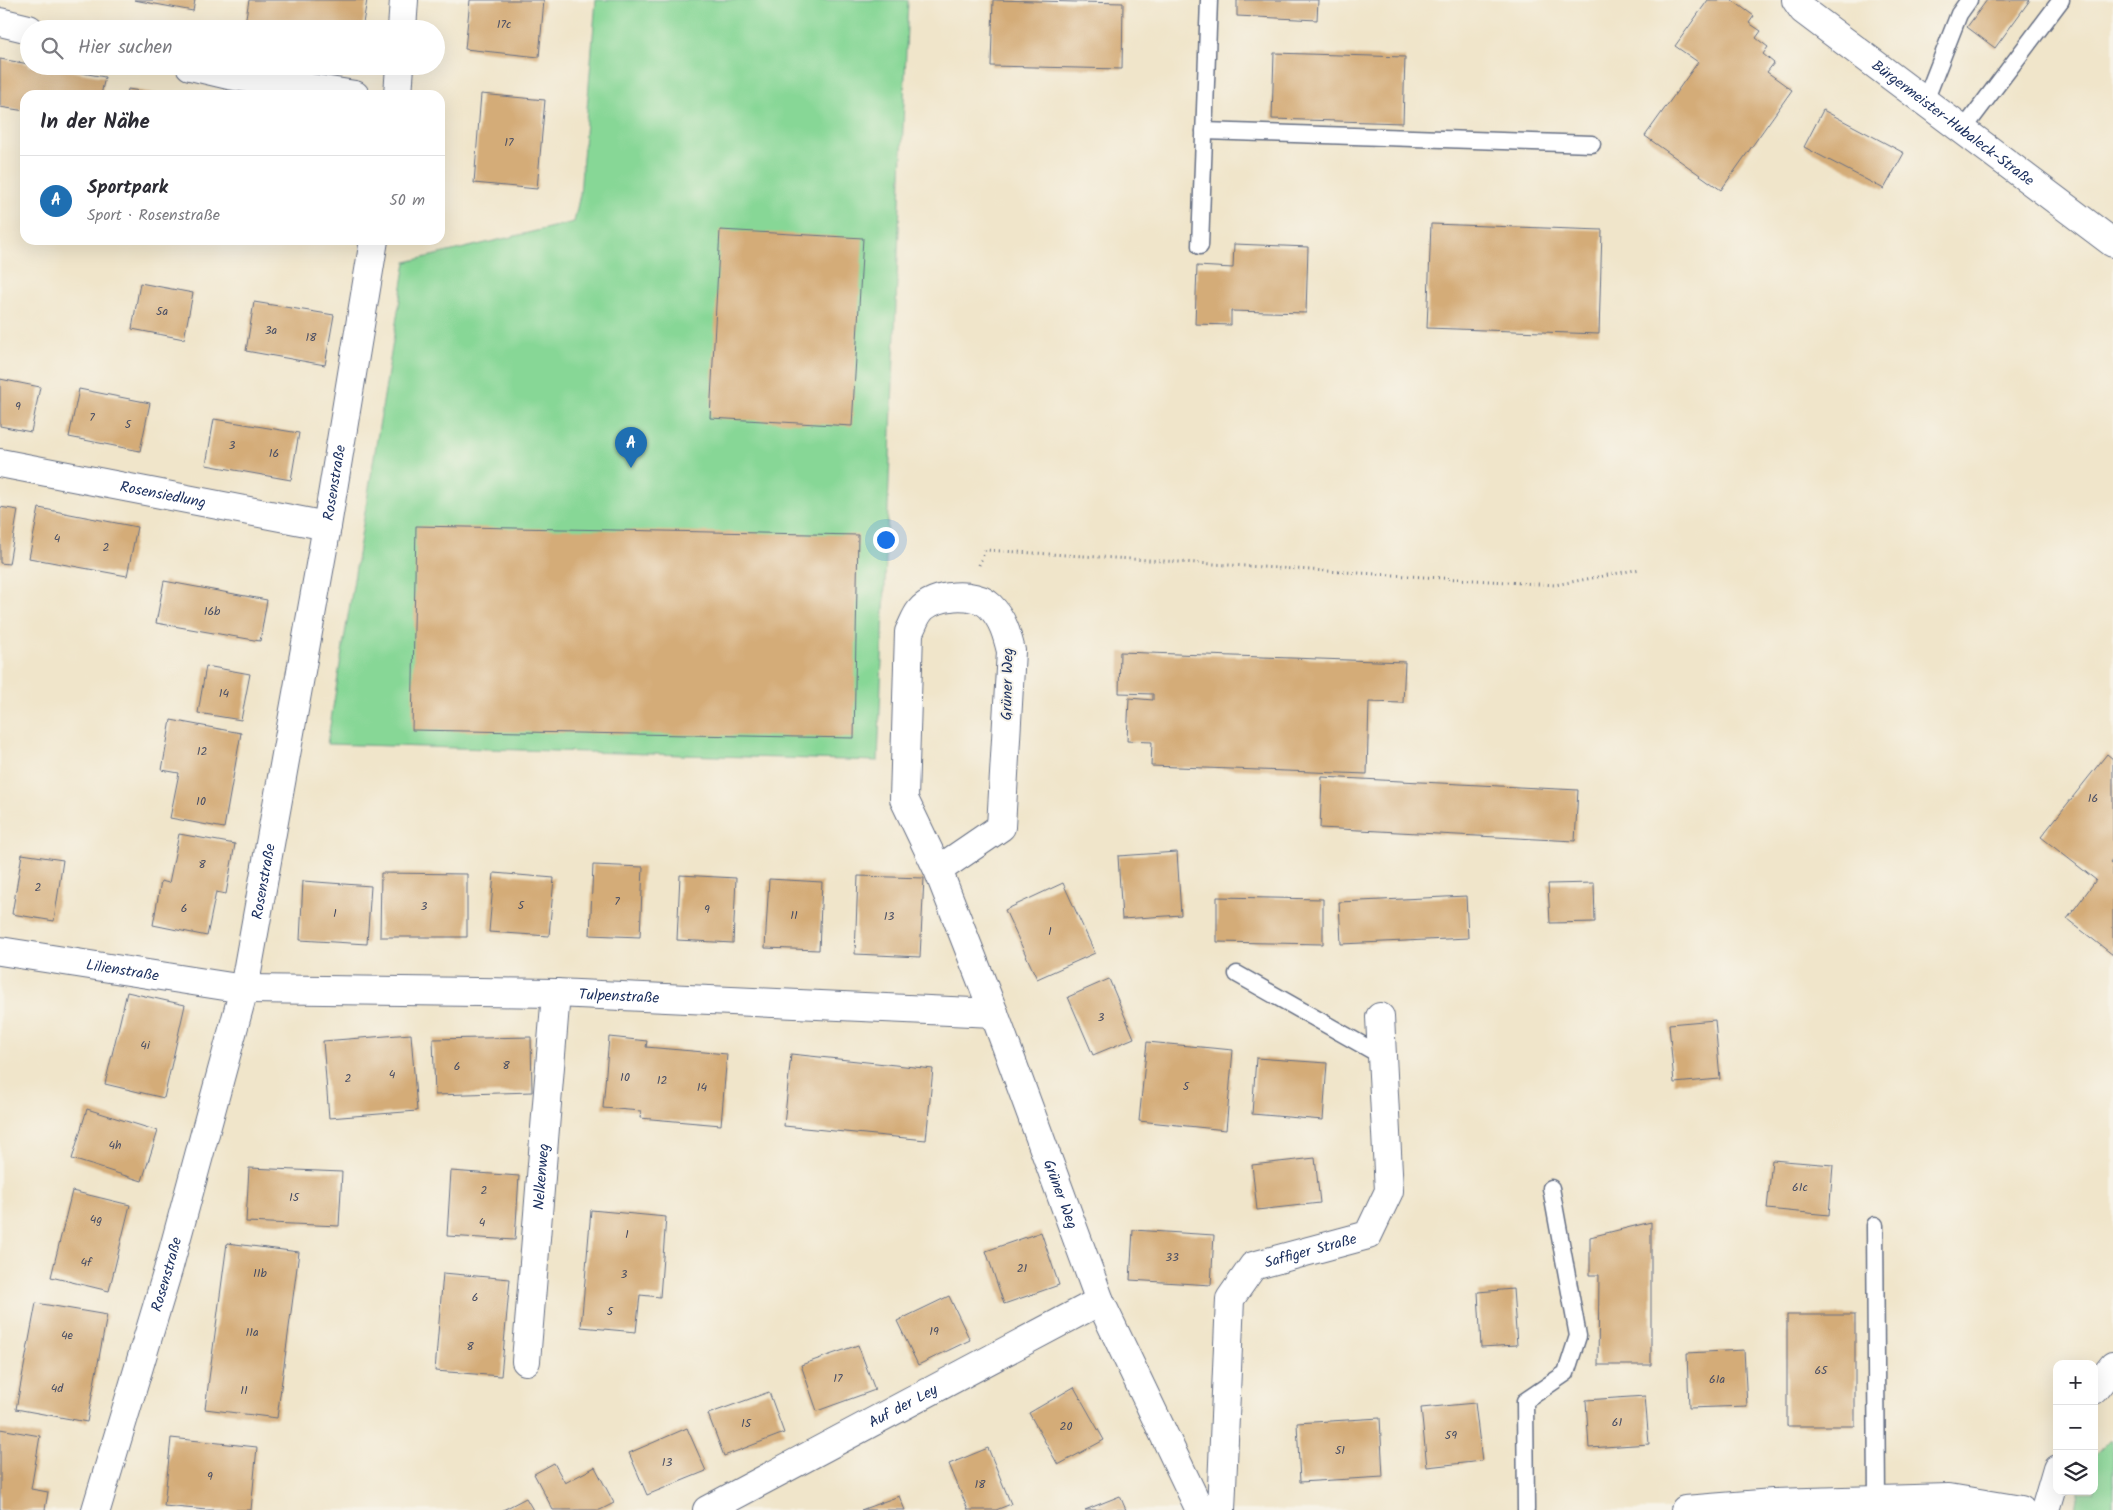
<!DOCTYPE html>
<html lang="de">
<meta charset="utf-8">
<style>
:root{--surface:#fff;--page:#f7f7f7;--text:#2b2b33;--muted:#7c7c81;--line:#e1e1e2;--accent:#1f6fb2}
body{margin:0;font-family:Kalam,sans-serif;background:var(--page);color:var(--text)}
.controls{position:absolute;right:15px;bottom:15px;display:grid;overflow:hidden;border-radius:10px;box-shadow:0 5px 20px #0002}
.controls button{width:45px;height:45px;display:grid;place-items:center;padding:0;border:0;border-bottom:1px solid var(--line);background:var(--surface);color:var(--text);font:25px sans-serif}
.you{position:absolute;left:885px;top:539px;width:18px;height:18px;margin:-12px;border:4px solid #fff;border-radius:50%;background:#1a73e8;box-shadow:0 0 0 8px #1a73e833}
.badge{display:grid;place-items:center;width:32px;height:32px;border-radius:50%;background:var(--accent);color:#fff;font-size:16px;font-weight:700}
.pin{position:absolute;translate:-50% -41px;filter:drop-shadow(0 1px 2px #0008)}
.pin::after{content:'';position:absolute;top:26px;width:18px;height:15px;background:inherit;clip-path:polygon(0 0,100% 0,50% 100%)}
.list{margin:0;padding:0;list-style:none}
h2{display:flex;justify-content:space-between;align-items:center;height:65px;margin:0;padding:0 20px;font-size:21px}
h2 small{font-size:16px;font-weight:400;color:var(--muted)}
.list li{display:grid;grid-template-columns:32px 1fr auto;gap:15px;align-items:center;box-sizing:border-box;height:90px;padding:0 20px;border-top:1px solid var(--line)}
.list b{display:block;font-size:19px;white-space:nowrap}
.list p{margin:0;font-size:16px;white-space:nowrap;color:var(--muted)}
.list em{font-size:16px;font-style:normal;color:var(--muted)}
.icon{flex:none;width:28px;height:28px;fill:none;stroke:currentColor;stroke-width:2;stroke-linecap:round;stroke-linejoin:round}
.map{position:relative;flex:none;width:2113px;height:1510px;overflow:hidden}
.search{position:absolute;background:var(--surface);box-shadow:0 5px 20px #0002;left:20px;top:20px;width:425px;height:55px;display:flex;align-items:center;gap:12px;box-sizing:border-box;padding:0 18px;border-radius:28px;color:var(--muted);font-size:19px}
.panel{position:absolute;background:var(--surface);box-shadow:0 5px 20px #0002;left:20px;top:90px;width:425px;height:155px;border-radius:15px}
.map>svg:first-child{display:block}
</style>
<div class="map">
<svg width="2113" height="1510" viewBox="0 0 2113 1510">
<rect width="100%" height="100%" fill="#f7f3e8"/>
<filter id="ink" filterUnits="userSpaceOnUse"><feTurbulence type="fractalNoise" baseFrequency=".02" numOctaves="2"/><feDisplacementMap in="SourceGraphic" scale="10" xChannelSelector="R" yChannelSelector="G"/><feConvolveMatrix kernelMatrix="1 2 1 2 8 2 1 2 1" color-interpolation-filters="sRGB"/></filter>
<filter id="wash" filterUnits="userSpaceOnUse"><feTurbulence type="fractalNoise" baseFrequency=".0096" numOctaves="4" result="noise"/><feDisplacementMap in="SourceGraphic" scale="20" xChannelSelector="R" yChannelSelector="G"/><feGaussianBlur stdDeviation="1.12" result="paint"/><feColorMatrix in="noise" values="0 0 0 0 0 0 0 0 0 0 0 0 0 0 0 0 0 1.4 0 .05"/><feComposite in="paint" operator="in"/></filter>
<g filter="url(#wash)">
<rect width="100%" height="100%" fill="#f0e5ca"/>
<g fill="#87d796" stroke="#51837a">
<polygon points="596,0 908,0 878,761 327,744 406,262 574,222 580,194"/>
<polygon points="2110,1440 2113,1440 2113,1510 2075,1510 2078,1491 2094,1491 2094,1456"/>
</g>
<g id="blocks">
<g fill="#d4ac78">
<polygon points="134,0 195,0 193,11"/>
<polygon points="249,0 367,0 362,29 244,29"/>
<polygon points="470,0 544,0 539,57 465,49"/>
<polygon points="993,0 1123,3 1122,69 991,66"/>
<polygon points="1237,0 1318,0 1317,20 1237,16"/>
<polygon points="1708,0 1732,0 1754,16 1749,23 1761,31 1756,38 1768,47 1763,54 1774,63 1767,72 1792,90 1721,190 1645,136 1698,62 1675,46"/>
<polygon points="1987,0 2030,0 1995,48 1967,27"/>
<polygon points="1274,53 1405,57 1403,123 1272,119"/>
<polygon points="0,59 29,64 29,66 41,66 105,77 101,95 25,95 25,111 0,107"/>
<polygon points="128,89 158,94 158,95 127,95"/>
<polygon points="481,94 545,100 537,189 474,183"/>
<polygon points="1823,110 1904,153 1884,189 1804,147"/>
<polygon points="1431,224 1602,230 1599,334 1427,328"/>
<polygon points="720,230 863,238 852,426 710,418"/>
<polygon points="1234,244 1308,247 1306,313 1231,311 1231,325 1195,324 1197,266 1233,268"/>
<polygon points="140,283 193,293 184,339 132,329"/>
<polygon points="254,302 334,315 325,365 246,351"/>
<polygon points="0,379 40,387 31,432 0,426"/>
<polygon points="79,389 150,403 140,451 69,437"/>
<polygon points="214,419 299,433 291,480 206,465"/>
<polygon points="0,507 18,510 9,564 0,563"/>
<polygon points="39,508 137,527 127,576 29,558"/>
<polygon points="416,526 858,535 854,738 412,730"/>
<polygon points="164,581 267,600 260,641 156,623"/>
<polygon points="1120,652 1405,662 1403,703 1369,702 1367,774 1151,766 1152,742 1127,741 1129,698 1153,700 1153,694 1119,693"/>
<polygon points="206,666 250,674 241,720 198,713"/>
<polygon points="171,720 241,733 224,828 170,818 179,773 162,770"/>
<polygon points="2107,754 2113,759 2113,859 2110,863 2113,866 2113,955 2067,919 2096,880 2041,837"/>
<polygon points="1322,777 1578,790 1575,841 1320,828"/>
<polygon points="179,834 235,844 226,894 216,892 207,936 153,925 161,881 169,883"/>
<polygon points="1177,852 1181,915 1122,919 1118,856"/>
<polygon points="22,854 63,860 54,921 12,914"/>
<polygon points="593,865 643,867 640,937 590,935"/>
<polygon points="381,873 467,874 467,937 380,937"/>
<polygon points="494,873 554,878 549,936 489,932"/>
<polygon points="680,875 736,878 733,943 677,940"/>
<polygon points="858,876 924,878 920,957 855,954"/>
<polygon points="769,879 822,882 819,950 765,948"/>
<polygon points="303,881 371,886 367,944 300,940"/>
<polygon points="1063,883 1095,953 1037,979 1005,910"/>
<polygon points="1594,883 1595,922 1550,923 1548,884"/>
<polygon points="1466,896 1468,938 1341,944 1339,902"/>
<polygon points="1217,897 1323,899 1323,944 1217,942"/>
<polygon points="1109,979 1134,1038 1093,1055 1068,997"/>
<polygon points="127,992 185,1005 164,1098 105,1084"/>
<polygon points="1715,1020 1720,1079 1674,1083 1669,1024"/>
<polygon points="411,1034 417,1111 329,1118 323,1041"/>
<polygon points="531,1037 532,1092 435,1095 433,1039"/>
<polygon points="609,1037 647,1041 646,1047 727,1054 721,1125 640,1118 641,1111 603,1108"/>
<polygon points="1147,1042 1233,1050 1226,1130 1139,1121"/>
<polygon points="791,1054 933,1069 926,1140 784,1126"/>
<polygon points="1256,1058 1327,1063 1323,1120 1252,1114"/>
<polygon points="87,1109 158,1131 142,1181 72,1159"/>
<polygon points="1315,1158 1320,1203 1257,1210 1252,1165"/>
<polygon points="1772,1160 1833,1165 1829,1215 1767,1209"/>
<polygon points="249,1168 342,1172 339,1226 246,1222"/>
<polygon points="451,1171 519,1176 515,1240 447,1236"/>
<polygon points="72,1191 130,1205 109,1291 51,1277"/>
<polygon points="591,1210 666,1217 660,1297 640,1295 636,1332 581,1327"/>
<polygon points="1651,1222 1651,1365 1598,1365 1599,1275 1590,1275 1590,1237"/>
<polygon points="1133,1230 1214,1235 1211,1285 1130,1280"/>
<polygon points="1041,1232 1059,1285 1004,1304 986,1251"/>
<polygon points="227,1243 299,1252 277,1418 205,1409"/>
<polygon points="443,1273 510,1279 501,1376 435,1371"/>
<polygon points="1513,1289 1517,1345 1481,1347 1478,1292"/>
<polygon points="949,1296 970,1340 918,1365 897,1321"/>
<polygon points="36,1303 107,1315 87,1422 16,1409"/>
<rect x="1787" y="1315" width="68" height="111"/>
<polygon points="858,1345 875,1390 817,1411 801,1365"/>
<polygon points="1744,1350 1747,1406 1689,1408 1687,1353"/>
<polygon points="1074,1387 1104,1440 1058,1465 1029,1413"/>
<polygon points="769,1392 784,1433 724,1456 708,1414"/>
<polygon points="1645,1396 1649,1444 1589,1448 1586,1400"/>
<polygon points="1475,1403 1482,1461 1427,1467 1421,1408"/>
<polygon points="1380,1418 1383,1477 1300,1482 1297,1423"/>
<polygon points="687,1428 706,1471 647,1495 629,1453"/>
<polygon points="0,1429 40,1436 31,1489 48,1492 45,1510 0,1510"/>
<polygon points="171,1438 257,1447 251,1510 207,1510 164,1506"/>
<polygon points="988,1448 1011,1504 996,1510 968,1510 949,1464"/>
<polygon points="554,1463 565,1483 595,1467 614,1503 600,1510 553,1510 534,1474"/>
<polygon points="899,1496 905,1510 861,1510"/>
<polygon points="1120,1496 1126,1510 1085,1510"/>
<polygon points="526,1498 533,1510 503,1510"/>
</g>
</g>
</g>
<g filter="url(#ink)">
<use href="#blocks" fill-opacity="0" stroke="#666f84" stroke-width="1"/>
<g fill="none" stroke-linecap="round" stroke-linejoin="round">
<g stroke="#666f84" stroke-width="19">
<g id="lane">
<polyline points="1925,101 1959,14 1969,0"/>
<polyline points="1963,130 2061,0"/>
<polyline points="1204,131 1592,144"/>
<polyline points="1200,246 1209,0"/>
<polyline points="1237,974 1382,1056"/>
<polyline points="1875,1225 1877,1500"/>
<polyline points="1526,1510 1525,1401 1566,1373 1578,1336 1551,1188"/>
</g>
</g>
<g stroke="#666f84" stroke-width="30">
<g id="street">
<path id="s1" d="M1796 0 1803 10 2113 243"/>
<polyline points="0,22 29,29"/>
<polyline points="402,29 404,0"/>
<polyline points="190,66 228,75 355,95"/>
<polyline points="398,95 400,66"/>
<path id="s2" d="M0 463 327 526"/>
<path id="s3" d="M938 870 1001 827 1011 651C1007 635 1003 619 990 606 975 591 933 594 920 611 915 617 913 625 909 632L904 799 938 870 994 1013 1100 1301 1200 1510"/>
<path id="s4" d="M0 951 244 989 556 993 994 1013"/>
<path id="s5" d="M526 1361 556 993"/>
<polyline points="2094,1390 2113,1366"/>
<path id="s6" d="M96 1510 168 1270 244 989 327 526 374 240"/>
<path id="s7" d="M707 1510 1100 1301"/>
<path id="s8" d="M1221 1510 1230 1299 1253 1266 1368 1235 1389 1191 1380 1017"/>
<polyline points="1685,1510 1773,1503 1949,1498 2021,1510"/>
<polyline points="2045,1510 2057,1469"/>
</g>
</g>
<polyline stroke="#666f84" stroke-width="3" stroke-dasharray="1 4" stroke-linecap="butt" points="979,565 985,550 1555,585 1640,569"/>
<use href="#lane" stroke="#fff" stroke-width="16"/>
<use href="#street" stroke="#fff" stroke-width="28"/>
</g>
</g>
<g text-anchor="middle" stroke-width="4" stroke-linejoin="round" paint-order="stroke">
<g font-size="12" fill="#494e64">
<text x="504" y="28">17c</text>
<text x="509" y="146">17</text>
<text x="162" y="315">5a</text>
<text x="271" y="334">3a</text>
<text x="311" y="341">18</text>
<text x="18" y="410">9</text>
<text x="92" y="421">7</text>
<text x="128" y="428">5</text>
<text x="232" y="449">3</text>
<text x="274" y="457">16</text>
<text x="57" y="542">4</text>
<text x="106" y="551">2</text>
<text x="212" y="615">16b</text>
<text x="224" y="697">14</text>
<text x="202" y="755">12</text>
<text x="2093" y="802">16</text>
<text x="201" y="805">10</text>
<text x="202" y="868">8</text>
<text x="38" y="891">2</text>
<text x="617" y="905">7</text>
<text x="521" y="909">5</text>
<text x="424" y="910">3</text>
<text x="184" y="912">6</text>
<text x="707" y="913">9</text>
<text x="335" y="917">1</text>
<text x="794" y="919">11</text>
<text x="889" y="920">13</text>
<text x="1050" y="935">1</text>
<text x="1101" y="1021">3</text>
<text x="145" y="1049">4i</text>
<text x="506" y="1069">8</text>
<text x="457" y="1070">6</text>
<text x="392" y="1078">4</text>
<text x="625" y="1081">10</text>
<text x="348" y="1082">2</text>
<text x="662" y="1084">12</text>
<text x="1186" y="1090">5</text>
<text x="702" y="1091">14</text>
<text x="115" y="1149">4h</text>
<text x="1800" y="1191">61c</text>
<text x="484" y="1194">2</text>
<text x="294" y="1201">15</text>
<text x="96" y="1223">4g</text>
<text x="482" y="1226">4</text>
<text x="627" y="1238">1</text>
<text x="1172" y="1261">33</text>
<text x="86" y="1266">4f</text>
<text x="1022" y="1272">21</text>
<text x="260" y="1277">11b</text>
<text x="624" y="1278">3</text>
<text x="475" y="1301">6</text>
<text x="610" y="1315">5</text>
<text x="934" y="1335">19</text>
<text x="252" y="1336">11a</text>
<text x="67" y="1339">4e</text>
<text x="470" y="1350">8</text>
<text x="1821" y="1374">65</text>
<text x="838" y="1382">17</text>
<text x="1717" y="1383">61a</text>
<text x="57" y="1392">4d</text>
<text x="244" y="1394">11</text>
<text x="1617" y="1426">61</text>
<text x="746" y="1427">15</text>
<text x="1066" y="1430">20</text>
<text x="1451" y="1439">59</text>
<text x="1340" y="1454">51</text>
<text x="667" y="1466">13</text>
<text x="210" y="1480">9</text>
<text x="980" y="1488">18</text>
</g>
<g font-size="15" fill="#1b2f5e" stroke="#f7f3e8">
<text dy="5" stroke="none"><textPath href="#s1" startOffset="200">Bürgermeister-Hubaleck-Straße</textPath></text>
<text dy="5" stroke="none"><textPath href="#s6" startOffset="1056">Rosenstraße</textPath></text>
<text dy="5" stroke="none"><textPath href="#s2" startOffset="166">Rosensiedlung</textPath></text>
<text transform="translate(1007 684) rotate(-89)" y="5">Grüner Weg</text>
<text dy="5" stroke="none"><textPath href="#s6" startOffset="651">Rosenstraße</textPath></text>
<text dy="5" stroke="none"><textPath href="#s4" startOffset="124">Lilienstraße</textPath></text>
<text dy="5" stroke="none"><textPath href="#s4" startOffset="622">Tulpenstraße</textPath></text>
<text dy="5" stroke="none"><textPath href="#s5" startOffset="185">Nelkenweg</textPath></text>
<text dy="5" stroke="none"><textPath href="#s3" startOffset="995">Grüner Weg</textPath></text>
<text dy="5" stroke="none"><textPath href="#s8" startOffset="311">Saffiger Straße</textPath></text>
<text dy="5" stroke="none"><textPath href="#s6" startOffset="246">Rosenstraße</textPath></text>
<text dy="5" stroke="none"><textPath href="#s7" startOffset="222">Auf der Ley</textPath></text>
</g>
</g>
</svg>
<div class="controls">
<button>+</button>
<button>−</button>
<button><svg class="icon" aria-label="layers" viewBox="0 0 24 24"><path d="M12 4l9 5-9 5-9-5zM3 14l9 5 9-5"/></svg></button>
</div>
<div class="you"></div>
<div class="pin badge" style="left:631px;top:468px">A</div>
<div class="search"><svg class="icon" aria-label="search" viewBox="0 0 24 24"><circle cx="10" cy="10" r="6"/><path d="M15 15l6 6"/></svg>Hier suchen</div>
<section class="panel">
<h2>In der Nähe<small></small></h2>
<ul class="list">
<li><span class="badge">A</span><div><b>Sportpark</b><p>Sport · Rosenstraße</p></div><em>50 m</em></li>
</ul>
</section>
</div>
